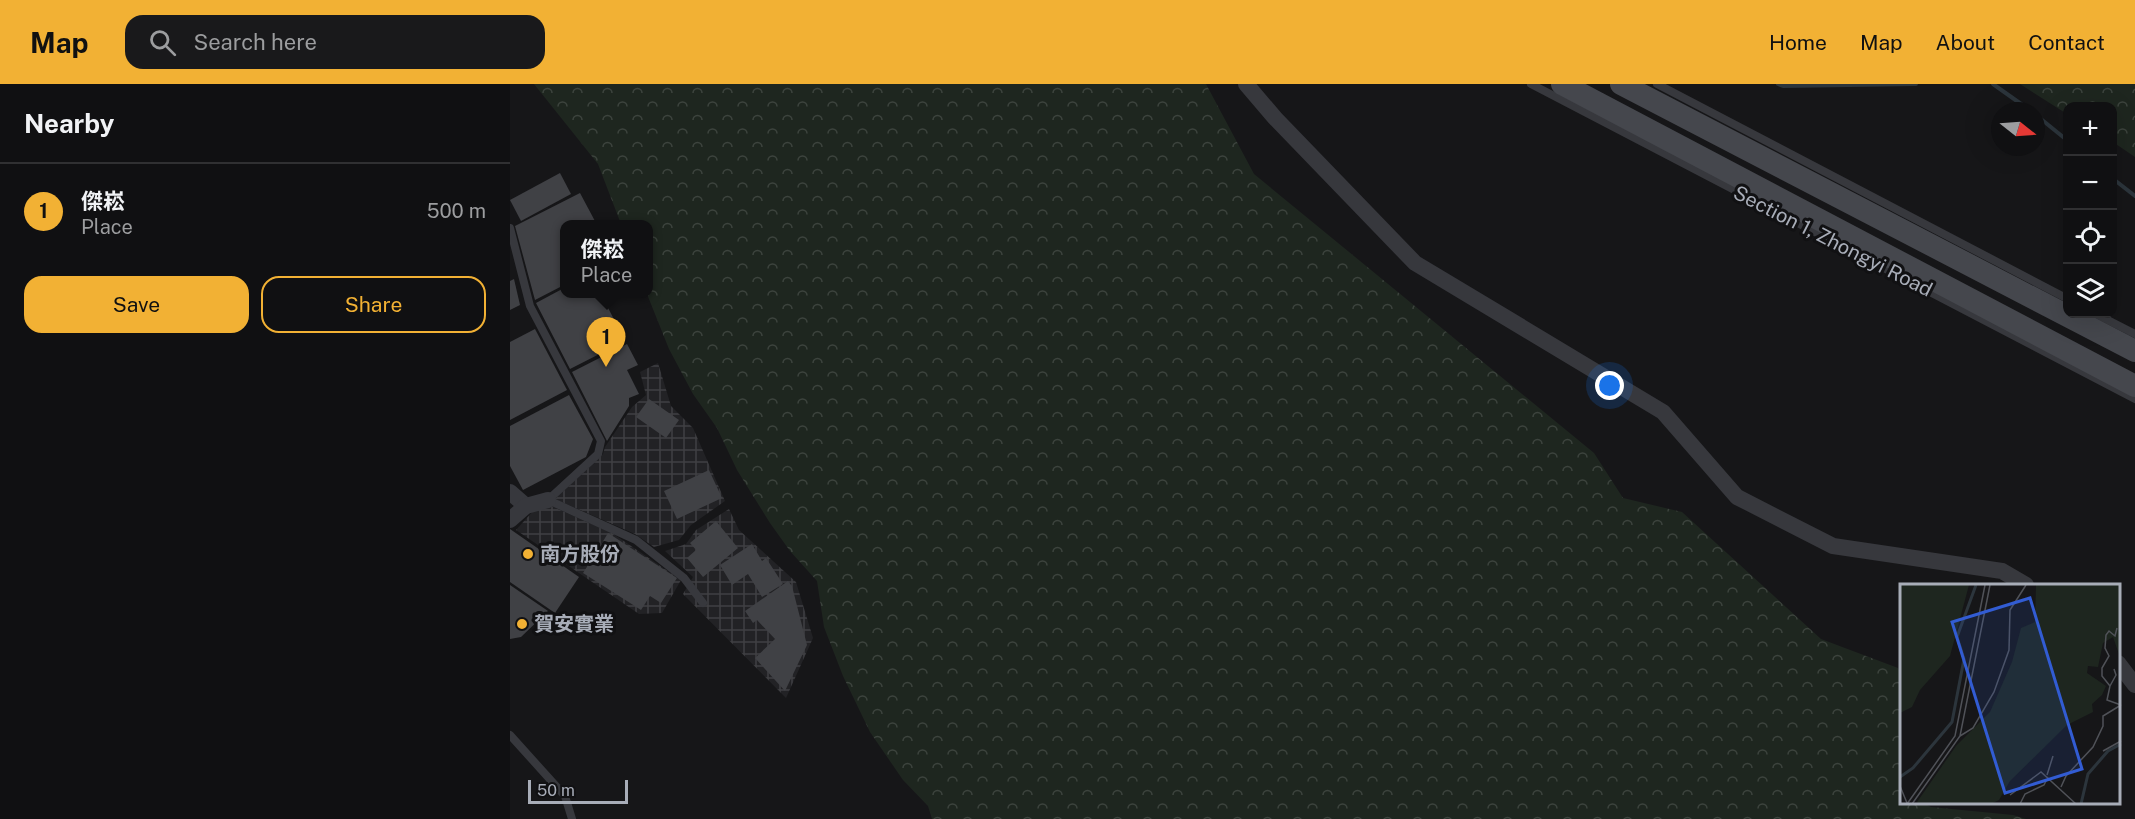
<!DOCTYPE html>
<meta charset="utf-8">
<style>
:root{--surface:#101012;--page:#19191b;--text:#f1f3f6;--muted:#9c9d9f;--line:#303032;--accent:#f2b134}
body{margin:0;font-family:"Public Sans","Noto Sans TC",sans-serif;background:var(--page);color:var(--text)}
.controls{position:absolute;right:18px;top:18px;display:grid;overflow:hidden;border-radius:12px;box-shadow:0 6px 24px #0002}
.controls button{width:54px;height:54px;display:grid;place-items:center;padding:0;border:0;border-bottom:2px solid var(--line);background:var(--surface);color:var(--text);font:30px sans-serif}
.compass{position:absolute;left:1481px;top:18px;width:54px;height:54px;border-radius:50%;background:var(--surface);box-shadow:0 6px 24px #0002;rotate:107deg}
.scale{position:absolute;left:18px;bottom:15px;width:100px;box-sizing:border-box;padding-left:6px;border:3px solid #a8adb8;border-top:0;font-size:16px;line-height:21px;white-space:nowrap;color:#a8adb8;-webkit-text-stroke:4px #111113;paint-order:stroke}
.you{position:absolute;left:1100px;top:302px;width:21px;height:21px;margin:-15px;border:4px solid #fff;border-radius:50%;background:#1a73e8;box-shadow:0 0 0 9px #1a73e833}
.badge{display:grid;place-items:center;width:39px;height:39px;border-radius:50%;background:var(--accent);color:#111;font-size:20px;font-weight:700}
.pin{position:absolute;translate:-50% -50px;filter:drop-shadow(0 2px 3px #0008)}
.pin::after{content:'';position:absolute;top:32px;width:21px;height:18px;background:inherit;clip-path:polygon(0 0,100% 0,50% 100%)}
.popup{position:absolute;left:50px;top:136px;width:93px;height:78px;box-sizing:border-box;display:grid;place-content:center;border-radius:12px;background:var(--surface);filter:drop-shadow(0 2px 4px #0005);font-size:20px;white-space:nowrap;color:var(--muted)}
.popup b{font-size:22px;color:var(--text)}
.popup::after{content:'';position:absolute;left:50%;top:100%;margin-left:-12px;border:12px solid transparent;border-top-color:var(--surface)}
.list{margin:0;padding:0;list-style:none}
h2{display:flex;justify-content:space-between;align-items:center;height:78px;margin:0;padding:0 24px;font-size:26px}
h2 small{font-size:20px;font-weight:400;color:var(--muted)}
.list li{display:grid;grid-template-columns:39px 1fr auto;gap:18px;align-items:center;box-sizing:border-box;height:96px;padding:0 24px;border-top:2px solid var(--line)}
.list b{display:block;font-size:22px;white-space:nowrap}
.list p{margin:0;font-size:20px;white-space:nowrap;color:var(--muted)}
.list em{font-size:20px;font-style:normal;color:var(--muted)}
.actions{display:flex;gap:12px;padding:18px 24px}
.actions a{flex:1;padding:14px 0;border:2px solid var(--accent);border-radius:18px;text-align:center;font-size:21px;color:var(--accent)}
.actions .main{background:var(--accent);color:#111}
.icon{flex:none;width:33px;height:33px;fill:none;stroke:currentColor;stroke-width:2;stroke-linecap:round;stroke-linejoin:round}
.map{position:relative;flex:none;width:1625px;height:735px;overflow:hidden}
header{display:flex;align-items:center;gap:36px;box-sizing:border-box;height:84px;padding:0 30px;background:var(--accent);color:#111}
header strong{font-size:28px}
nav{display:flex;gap:33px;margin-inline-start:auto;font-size:21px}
.search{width:420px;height:54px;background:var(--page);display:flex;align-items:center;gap:15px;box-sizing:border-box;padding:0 21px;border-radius:18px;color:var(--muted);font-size:22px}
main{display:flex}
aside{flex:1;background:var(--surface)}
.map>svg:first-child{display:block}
</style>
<header>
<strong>Map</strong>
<div class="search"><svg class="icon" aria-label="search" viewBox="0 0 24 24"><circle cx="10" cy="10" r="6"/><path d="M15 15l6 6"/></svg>Search here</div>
<nav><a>Home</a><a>Map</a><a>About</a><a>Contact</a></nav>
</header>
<main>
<aside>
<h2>Nearby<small></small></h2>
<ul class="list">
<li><span class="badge">1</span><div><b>傑崧</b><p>Place</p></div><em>500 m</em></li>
</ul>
<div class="actions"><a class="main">Save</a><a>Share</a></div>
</aside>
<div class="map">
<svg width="1625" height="735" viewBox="0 0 1625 735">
<defs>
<pattern id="industrial-grid" width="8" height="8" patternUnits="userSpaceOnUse" patternTransform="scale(1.5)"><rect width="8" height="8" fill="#222225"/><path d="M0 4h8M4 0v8" fill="none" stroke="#3f3f43"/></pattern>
<pattern id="forest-crowns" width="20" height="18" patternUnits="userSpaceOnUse" patternTransform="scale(1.5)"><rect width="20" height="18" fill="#1e261f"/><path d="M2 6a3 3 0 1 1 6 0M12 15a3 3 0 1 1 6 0" fill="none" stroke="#3c433d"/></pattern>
</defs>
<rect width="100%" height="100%" fill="#161618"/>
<g fill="url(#industrial-grid)">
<polygon points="148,279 161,322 183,344 215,417 181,441 169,456 144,463 125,450 45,415 93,370 95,363 122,323 136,311 130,288"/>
<polygon points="41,422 102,449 171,496 152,529 129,530 6,446 24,426"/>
<polygon points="219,425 229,446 286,498 303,554 276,614 173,510 183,493 155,467 176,460 186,446"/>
</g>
<g fill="url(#forest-crowns)">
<polygon points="24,0 696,0 744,90 1084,369 1113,414 1172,428 1311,555 1388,584 1391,590 1391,718 1413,719 1421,723 1503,731 1516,735 422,735 418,722 393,696 360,648 333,592 314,543 307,497 280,467 260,439 227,386 207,344 183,310 159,265 137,210 138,140 111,140 88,80"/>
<polygon points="1510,0 1625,0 1625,73 1603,58 1602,22 1558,22 1557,30"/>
</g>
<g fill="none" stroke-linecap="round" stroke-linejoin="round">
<g stroke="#2c353c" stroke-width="4">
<polyline points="1268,0 1273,2 1406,0"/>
<polyline points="1483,0 1521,27"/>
<polyline points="1526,31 1558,57"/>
<polyline points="1602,94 1625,112"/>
</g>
</g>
<g fill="#404145">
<polygon points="50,89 61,110 11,137 0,116"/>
<polygon points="70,109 86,139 82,140 54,140 54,201 25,216 5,142"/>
<polygon points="4,195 10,221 0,226 0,197"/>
<polygon points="54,204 54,210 91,210 115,257 60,285 26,219"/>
<polygon points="25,245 57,306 0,336 0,258"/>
<polygon points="117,260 128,281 117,286 129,310 119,314 119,322 97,357 62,288"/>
<polygon points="59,311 83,355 76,373 13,406 0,382 0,342"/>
<polygon points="139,315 169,336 156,354 126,333"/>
<polygon points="199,386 212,414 167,435 154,407"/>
<polygon points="206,437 228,464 193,493 177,474 186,466 180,459"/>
<polygon points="0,445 69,493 45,529 0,498"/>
<polygon points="98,449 167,494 151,519 140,512 131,526 73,489 82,475 74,470 81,459 89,464"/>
<polygon points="242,460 252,477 256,474 273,500 252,513 238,490 222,501 210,481"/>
<polygon points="278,497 282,502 297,561 275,607 245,574 265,555 247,536 243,539 235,527"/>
<polygon points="0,501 38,527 11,553 0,555"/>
</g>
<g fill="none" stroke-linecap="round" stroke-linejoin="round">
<g stroke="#37383d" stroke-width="8">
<polyline points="1021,0 1625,315"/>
<polyline points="1147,0 1558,215"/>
<polyline points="0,144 20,222 91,357 88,370 38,416 126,456 174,494 193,519"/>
<polyline points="1586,230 1625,250"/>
<polyline points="0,651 55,712 62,735"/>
</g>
<g stroke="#37383d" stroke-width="16">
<polyline points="736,0 765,34 905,179 1153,328 1227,413 1323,462 1492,487 1516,501"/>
<polyline points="0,408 16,422"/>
<polyline points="0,436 16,422 38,416"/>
<polyline points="1608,579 1625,601"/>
</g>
<g stroke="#45474d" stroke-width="22">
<polyline points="1052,0 1625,302"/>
<polyline points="1111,0 1625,267"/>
</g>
</g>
<g fill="#f2b134" stroke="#111113" stroke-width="2">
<circle cx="18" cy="470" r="6"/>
<circle cx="12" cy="540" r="6"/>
</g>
<g text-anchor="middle" stroke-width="6" stroke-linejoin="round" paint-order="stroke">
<g font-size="20" fill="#a8adb8" stroke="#111113">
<text transform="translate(1323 157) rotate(27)" y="7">Section 1, Zhongyi Road</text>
</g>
<g font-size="20" font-weight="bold" fill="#a8adb8" stroke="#111113" text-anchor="start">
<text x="30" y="477">南方股份</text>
<text x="24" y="547">賀安實業</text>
</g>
</g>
<g transform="translate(1390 500)">
<rect width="220" height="220" fill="#161618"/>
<path d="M0 1H69L50 72 20 106 12 123 0 129ZM136 1H220V73L213 53 203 59 198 83 188 82 187 89 206 102 202 111 192 120 193 128 167 141 110 197 99 216 91 220H19L17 218 56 162 90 128 112 78 121 44 135 38Z" fill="#1e261f"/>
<path fill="none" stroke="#2c353c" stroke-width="3" d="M0 193 13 184 52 138 64 75 57 53 76 1M181 220 188 190 208 167 221 160"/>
<path fill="none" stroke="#505258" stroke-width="1.5" d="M217 44 215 52 209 47 206 51 205 64 209 72 202 84V92L210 102 207 116 221 121M210 102 216 91 214 85M60 152 73 144 94 108 109 66 110 26 126 1M203 167 221 157M147 191 153 172M0 202 7 219M161 203 166 192 193 163 203 142V132L221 121M110 211 141 188 176 220M7 220 55 152 85 1M12 220 60 152 90 1M120 220 125 210 144 201 148 193"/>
<path fill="#325cd3" fill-opacity="0.15" stroke="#325cd3" stroke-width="3" d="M130 14 182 185 105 209 52 38Z"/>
<rect width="220" height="220" fill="none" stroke="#a8adb8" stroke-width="3"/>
</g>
</svg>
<div class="controls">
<button>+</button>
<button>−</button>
<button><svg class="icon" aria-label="locate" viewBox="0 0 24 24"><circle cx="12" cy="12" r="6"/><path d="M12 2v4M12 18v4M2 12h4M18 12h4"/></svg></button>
<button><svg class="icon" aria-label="layers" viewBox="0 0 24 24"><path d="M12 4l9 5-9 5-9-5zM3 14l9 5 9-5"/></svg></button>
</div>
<svg class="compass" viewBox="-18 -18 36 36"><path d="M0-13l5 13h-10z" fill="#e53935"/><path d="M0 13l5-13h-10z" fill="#9c9d9f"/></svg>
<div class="scale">50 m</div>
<div class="you"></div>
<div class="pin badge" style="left:96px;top:283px">1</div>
<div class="popup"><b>傑崧</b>Place</div>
</div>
</main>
